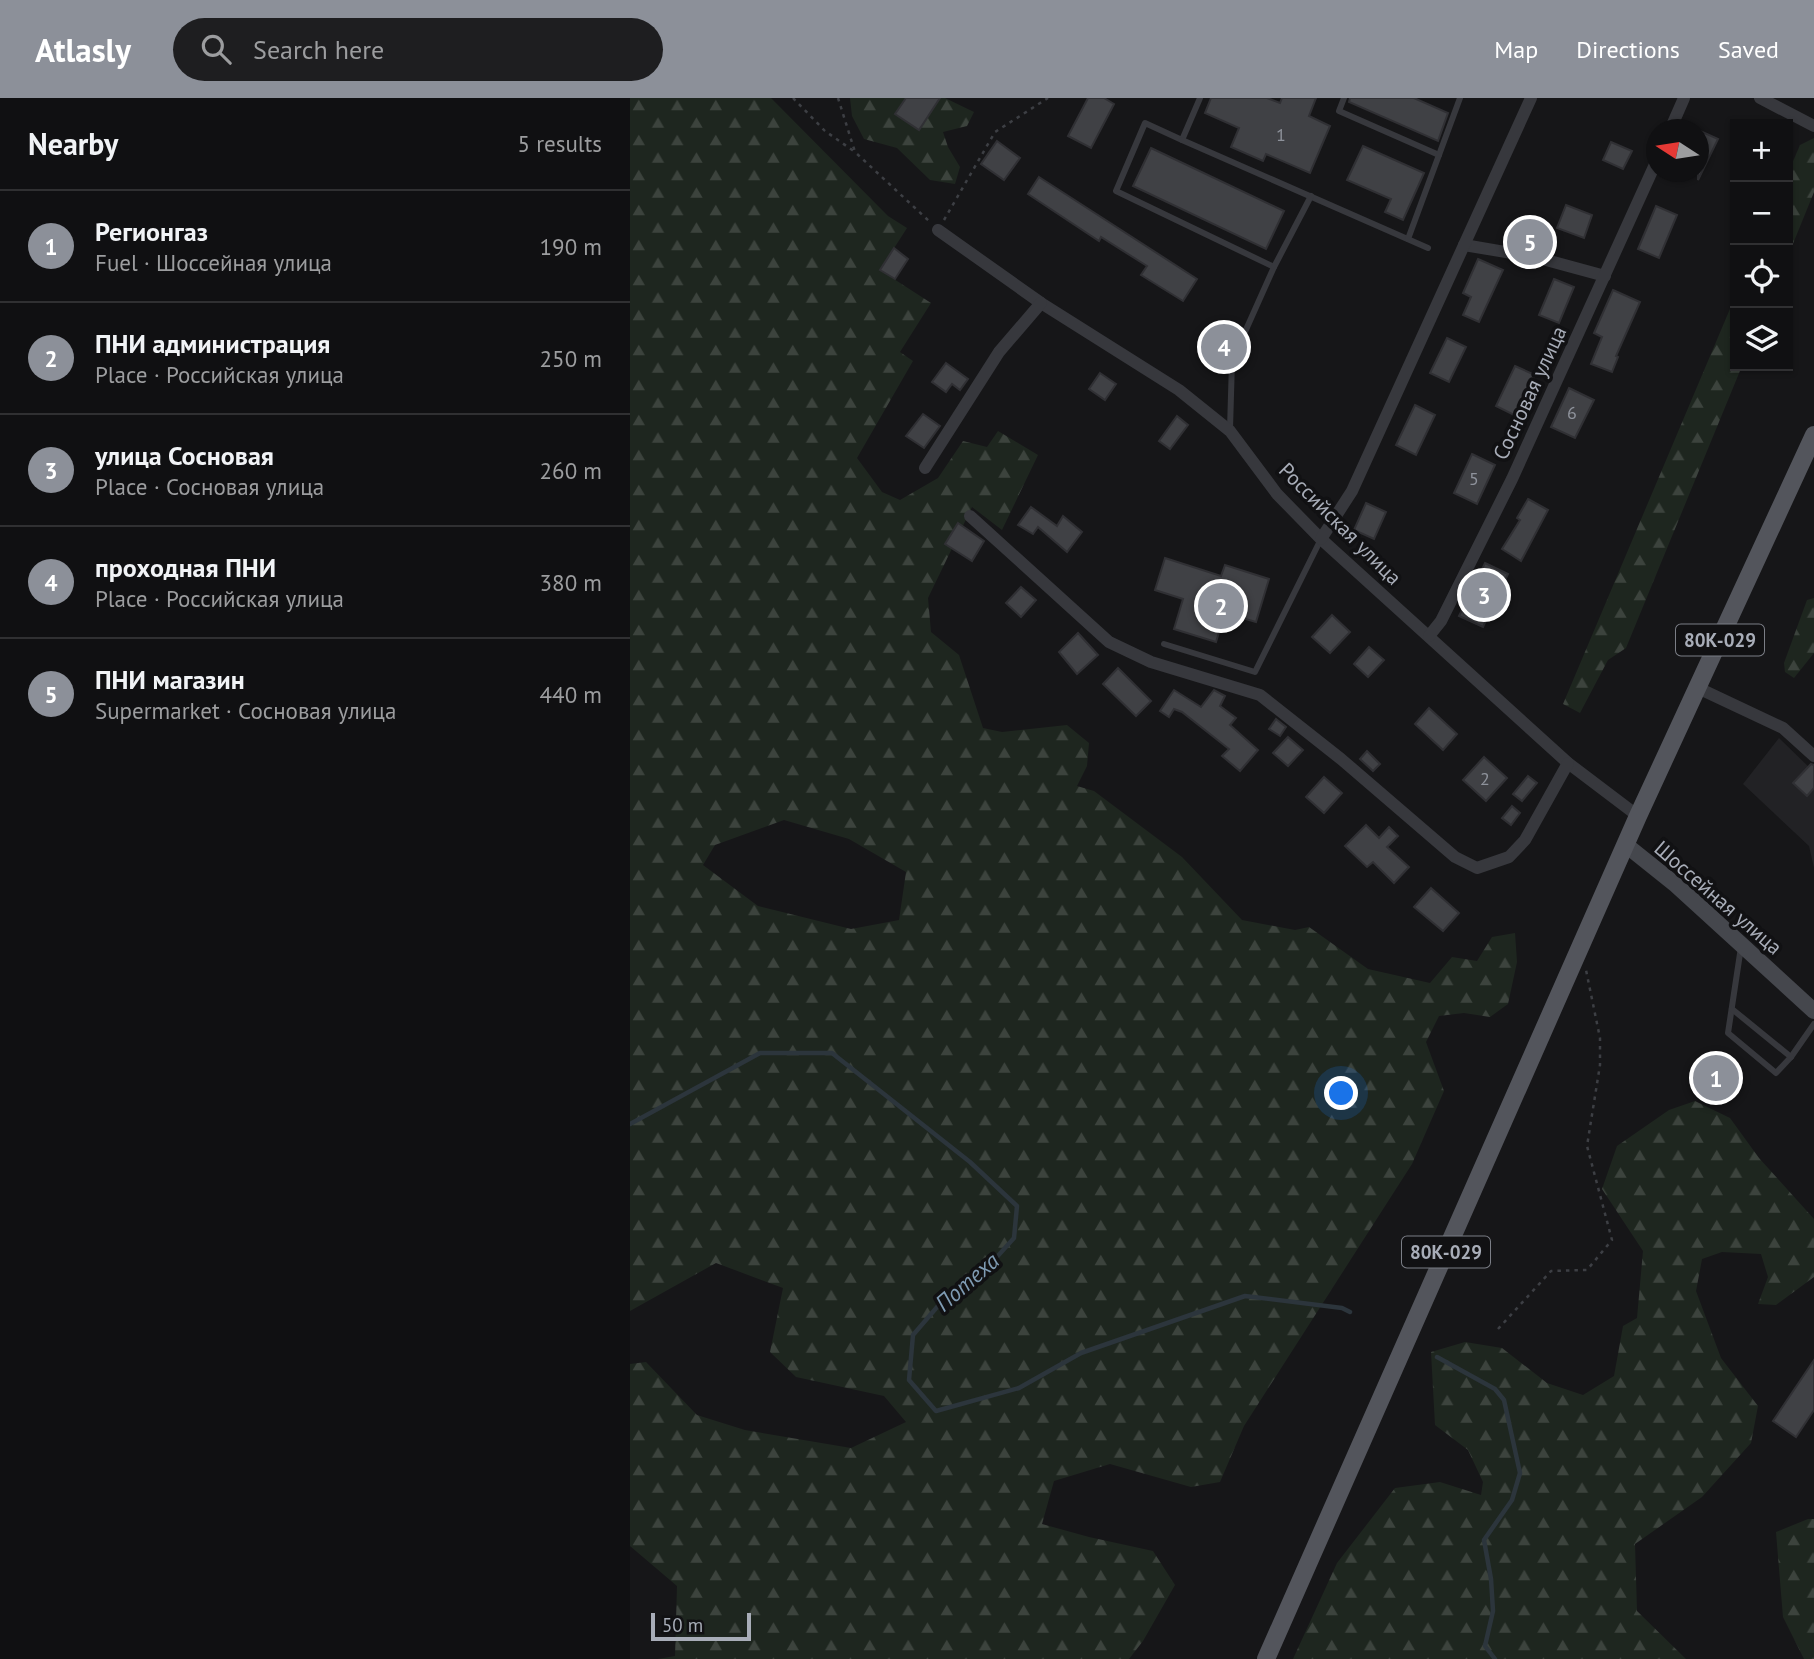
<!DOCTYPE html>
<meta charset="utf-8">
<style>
:root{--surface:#101012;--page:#1e1e20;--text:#f1f3f6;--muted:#9c9d9f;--line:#303032;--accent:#8c9099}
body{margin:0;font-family:"PT Sans",sans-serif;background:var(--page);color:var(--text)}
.controls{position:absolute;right:21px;top:21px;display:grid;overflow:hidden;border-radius:0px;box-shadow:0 2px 5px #0004}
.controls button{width:63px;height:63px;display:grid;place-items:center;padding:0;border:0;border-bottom:2px solid var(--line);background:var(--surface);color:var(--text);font:35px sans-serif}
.compass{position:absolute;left:1016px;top:21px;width:63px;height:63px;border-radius:50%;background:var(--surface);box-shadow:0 2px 5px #0004;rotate:282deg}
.scale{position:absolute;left:21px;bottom:18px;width:100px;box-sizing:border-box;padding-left:7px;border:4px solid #a8adb8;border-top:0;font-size:19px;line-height:24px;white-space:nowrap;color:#a8adb8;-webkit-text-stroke:5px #111113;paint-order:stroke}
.you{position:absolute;left:712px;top:996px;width:24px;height:24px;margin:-18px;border:5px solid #fff;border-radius:50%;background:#1a73e8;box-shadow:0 0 0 10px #1a73e833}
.badge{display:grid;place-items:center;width:46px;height:46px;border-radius:50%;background:var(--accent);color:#fff;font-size:23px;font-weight:700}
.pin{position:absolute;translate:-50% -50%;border:4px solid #fff;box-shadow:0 2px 7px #0006}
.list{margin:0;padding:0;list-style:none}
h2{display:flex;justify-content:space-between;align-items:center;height:91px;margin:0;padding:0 28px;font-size:30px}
h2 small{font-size:23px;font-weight:400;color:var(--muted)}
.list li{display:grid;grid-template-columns:46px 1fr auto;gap:21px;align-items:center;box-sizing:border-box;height:112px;padding:0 28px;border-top:2px solid var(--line)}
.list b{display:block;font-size:26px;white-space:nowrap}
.list p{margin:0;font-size:23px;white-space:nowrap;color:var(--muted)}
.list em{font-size:23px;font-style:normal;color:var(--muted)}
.icon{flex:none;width:38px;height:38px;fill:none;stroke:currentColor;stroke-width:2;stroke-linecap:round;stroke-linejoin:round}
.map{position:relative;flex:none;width:1184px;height:1561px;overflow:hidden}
header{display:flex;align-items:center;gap:42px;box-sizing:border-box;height:98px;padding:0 35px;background:var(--accent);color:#fff}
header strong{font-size:33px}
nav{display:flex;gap:38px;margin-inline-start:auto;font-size:24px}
.search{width:490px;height:63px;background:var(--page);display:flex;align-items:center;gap:18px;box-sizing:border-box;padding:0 24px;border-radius:38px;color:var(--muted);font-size:26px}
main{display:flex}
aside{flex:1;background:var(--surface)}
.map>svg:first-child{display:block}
</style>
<header>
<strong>Atlasly</strong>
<div class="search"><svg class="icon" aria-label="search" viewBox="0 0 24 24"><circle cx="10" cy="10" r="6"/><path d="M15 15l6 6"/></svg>Search here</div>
<nav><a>Map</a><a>Directions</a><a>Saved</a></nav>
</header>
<main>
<aside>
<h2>Nearby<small>5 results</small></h2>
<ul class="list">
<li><span class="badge">1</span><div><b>Регионгаз</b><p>Fuel · Шоссейная улица</p></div><em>190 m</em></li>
<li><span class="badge">2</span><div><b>ПНИ администрация</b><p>Place · Российская улица</p></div><em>250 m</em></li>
<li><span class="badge">3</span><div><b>улица Сосновая</b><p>Place · Сосновая улица</p></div><em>260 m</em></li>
<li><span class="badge">4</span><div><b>проходная ПНИ</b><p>Place · Российская улица</p></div><em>380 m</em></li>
<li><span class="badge">5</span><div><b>ПНИ магазин</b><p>Supermarket · Сосновая улица</p></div><em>440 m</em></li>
</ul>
</aside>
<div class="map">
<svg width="1184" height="1561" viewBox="0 0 1184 1561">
<defs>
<pattern id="forest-firs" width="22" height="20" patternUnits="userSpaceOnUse" patternTransform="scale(1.75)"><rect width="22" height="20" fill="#1e261f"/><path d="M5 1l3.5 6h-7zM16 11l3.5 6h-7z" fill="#3c433d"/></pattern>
</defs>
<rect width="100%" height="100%" fill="#161618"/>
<polygon fill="#222225" points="1149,640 1184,674 1184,770 1179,748 1113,686"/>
<g fill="url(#forest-firs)" fill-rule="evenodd">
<path d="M0 0H141L258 118 277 130 250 172 301 205 270 254 283 263 227 360 252 394 270 402 308 380 333 343 357 349 368 333 408 357 372 432 342 409 298 500 301 534 329 557 353 630 372 634 437 627 459 645 457 668 447 688 464 693 552 759 612 822 665 832 679 829 738 871 800 885 822 859 847 863 862 839 885 835 887 864 878 906 860 919 834 915 809 918 796 944 814 993 782 1066 614 1328 590 1384 561 1389 480 1366 424 1383 412 1426 459 1439 523 1453 545 1487 513 1543 499 1561H28L45 1558 47 1488 0 1448V1266L16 1264 67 1317 115 1332 221 1350 276 1324 254 1298 166 1279 140 1254 153 1190 86 1165 0 1213ZM154 722 219 741 276 774 269 822 221 831 128 808 73 767 85 747Z"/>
<polygon points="220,0 315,0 344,14 337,28 313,34 318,49 330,69 325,86 300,82 267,50 234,41 222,18"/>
<polygon points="1184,40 1184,94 1158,158 1158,75 1170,47"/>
<polygon points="1105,199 1105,268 1112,268 996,550 978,562 950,615 933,606"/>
<polygon points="1184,500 1184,555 1164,580 1155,574 1154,565 1177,502"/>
<polygon points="1065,1003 1100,1020 1129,1060 1184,1121 1184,1179 1146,1207 1128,1206 1138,1179 1131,1156 1092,1154 1072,1161 1066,1193 1091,1260 1128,1308 1121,1345 1072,1399 1005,1446 1007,1513 1056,1561 663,1561 707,1465 765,1390 810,1384 851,1397 853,1384 838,1352 805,1327 801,1254 835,1244 872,1250 917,1285 953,1297 984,1278 993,1228 1007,1220 1013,1153 972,1091 987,1048 1039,1012"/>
<polygon points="1178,1421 1184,1421 1184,1561 1174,1561 1153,1519 1146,1434"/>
</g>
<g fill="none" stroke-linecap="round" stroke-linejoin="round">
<g stroke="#2c353c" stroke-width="4.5">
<polyline points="0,1026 130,955 202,955 340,1064 387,1108 384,1140 356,1171 314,1201 283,1237 279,1282 306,1313 389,1290 451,1255 615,1198 712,1210 720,1214"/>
<polyline points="807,1259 865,1291 874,1302 890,1375 882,1402 854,1442 861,1481 863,1513 855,1548 865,1561"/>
</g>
</g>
<g fill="#404145" stroke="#303034" stroke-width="2">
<polygon points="276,0 310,0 289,32 265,16"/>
<polygon points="458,0 474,0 484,6 461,50 438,38"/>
<polygon points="581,0 637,0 650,5 652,0 686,0 679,18 700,28 680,75 636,56 633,63 601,49 609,30 575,15"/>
<polygon points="720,0 784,0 818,15 808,43 719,4"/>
<polygon points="1068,32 1088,41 1068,82"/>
<polygon points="367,43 390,60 374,82 351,66"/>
<polygon points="981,44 1002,53 993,71 973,62"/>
<polygon points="733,48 794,75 773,122 755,114 761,101 717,82"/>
<polygon points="521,50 654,113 636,151 503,88"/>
<polygon points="409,79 567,181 553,203 511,177 517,168 471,139 469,143 398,96"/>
<polygon points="936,107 962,117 954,140 927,130"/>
<polygon points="1026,108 1047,117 1029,160 1008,151"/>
<polygon points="264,150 278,161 265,181 250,172"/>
<polygon points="848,161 873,172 849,224 833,217 841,199 833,195"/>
<polygon points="924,181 944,189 929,225 909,217"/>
<polygon points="983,192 1010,204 986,258 988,259 982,274 961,266 972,239 964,235"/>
<polygon points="817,240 836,249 819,284 800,275"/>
<polygon points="316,265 338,281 330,292 322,286 316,294 302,284"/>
<polygon points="885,268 905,277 886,318 866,308"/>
<polygon points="470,275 486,286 475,302 459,291"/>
<polygon points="939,290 964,302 945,340 921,329"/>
<polygon points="785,307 805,317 786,357 766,347"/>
<polygon points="293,316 310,328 294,350 276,338"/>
<polygon points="547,318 558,327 540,351 529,343"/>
<polygon points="842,356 865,367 847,406 824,395"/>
<polygon points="898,401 918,412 891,463 872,451 890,422 887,420"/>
<polygon points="736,405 756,414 744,441 724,432"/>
<polygon points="401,409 427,428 433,418 452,434 437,454 408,429 403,436 388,427"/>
<polygon points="328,425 354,443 342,463 315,446"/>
<polygon points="535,460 591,478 595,467 639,481 626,524 595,515 586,544 544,531 553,501 525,492"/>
<polygon points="855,465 878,476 853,529 829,518"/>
<polygon points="391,489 406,502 391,519 376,505"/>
<polygon points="702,517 720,534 700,555 682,539"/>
<polygon points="448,535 468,557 447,576 429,554"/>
<polygon points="739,549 754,562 738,579 724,566"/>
<polygon points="488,570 521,603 506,618 473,586"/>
<polygon points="544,592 571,609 584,592 595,598 590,608 606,620 600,627 628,652 610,673 592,658 599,651 552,614 544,611 539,619 530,613"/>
<polygon points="799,610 827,636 813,652 785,626"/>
<polygon points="646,621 656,629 650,638 639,631"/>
<polygon points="658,639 673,652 658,668 643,655"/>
<polygon points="737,653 750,666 743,673 730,661"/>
<polygon points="854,659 877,680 856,703 833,682"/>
<polygon points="1181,666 1184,667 1184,690 1177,698 1163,685"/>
<polygon points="898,678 907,685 892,703 883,696"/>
<polygon points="694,679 712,695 694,715 676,699"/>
<polygon points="882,708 890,715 881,727 872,720"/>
<polygon points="736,727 749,740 759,729 768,738 757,749 779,769 764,785 743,764 737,769 715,748"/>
<polygon points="801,790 829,815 813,833 784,809"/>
<polygon points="1184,1262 1184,1312 1166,1339 1143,1323"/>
</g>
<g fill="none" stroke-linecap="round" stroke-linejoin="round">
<g stroke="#3d3f44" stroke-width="2.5" stroke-dasharray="3.5 5" stroke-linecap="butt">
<polyline points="163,0 195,33 225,54"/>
<polyline points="208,0 225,54 299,123"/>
<polyline points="314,122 365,34 418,0"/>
<polyline points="868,1231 921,1173 957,1172 982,1142 957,1048 970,967 970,940 956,872"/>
</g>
<g stroke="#37383d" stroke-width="6">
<polyline points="570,0 552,42 515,25 486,93 644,169"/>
<polyline points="714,0 709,13 809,57"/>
<polyline points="552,42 798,150"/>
<polyline points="778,141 830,0"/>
<polyline points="600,331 602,263 644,169 681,98"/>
<polyline points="534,546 625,574 691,441"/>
<polyline points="1111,849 1098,935 1146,975 1161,959 1184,926"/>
<polyline points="1102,911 1161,959"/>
</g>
<g stroke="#37383d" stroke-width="12">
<polyline points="1130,0 1184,28"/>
<polyline points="1040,32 1054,0"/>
<polyline points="308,132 411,205 549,292 600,333 647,396 691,441 938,665 1008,718"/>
<polyline points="834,147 905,159 975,178"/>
<polyline points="295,370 369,254 411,205"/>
<polyline points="340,418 479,544 521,564 630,597 711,661 825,759 847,770 879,759 895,742 938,665"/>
<polyline points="691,441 722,393 901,0"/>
<polyline points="799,538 811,523 882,381 1027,62"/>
<polyline points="1068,590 1153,630 1184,658"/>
</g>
<polyline stroke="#45474d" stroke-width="16" points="996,747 1046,787 1184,913"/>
<polyline stroke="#53555c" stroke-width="18" points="636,1561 1008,718 1184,337"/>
</g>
<g text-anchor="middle" stroke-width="7" stroke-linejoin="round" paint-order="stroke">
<g font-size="18" fill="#8e929b">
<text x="651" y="43">1</text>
<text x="942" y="321">6</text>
<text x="844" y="387">5</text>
<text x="855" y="687">2</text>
</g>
<g fill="#111113" stroke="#7b7e86" stroke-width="2">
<rect x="1046" y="526.5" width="88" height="31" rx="5"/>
<rect x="772" y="1138.5" width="88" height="31" rx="5"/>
</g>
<g font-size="19" font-weight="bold" fill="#a8adb8">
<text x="1090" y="549">80К-029</text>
<text x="816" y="1161">80К-029</text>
</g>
<g font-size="21" fill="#a8adb8" stroke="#111113">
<text transform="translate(900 295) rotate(-65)" y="7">Сосновая улица</text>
<text transform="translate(710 426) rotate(45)" y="7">Российская улица</text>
<text transform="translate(1088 800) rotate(41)" y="7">Шоссейная улица</text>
</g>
<g font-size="23" font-style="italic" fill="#7f9bb3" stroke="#111113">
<text transform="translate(337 1184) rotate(-41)" y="8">Потеха</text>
</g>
</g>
</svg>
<div class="controls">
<button>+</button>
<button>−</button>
<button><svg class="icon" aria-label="locate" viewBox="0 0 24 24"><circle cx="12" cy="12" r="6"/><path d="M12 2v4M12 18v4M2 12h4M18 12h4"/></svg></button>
<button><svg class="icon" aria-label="layers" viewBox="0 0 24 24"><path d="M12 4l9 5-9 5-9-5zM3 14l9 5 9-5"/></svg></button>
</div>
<svg class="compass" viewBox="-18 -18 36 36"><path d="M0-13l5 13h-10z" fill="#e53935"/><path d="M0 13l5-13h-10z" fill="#9c9d9f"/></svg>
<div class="scale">50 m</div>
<div class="you"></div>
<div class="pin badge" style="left:1086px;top:980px">1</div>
<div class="pin badge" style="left:591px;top:508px">2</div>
<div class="pin badge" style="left:854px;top:497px">3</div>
<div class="pin badge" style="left:594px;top:249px">4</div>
<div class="pin badge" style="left:900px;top:144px">5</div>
</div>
</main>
